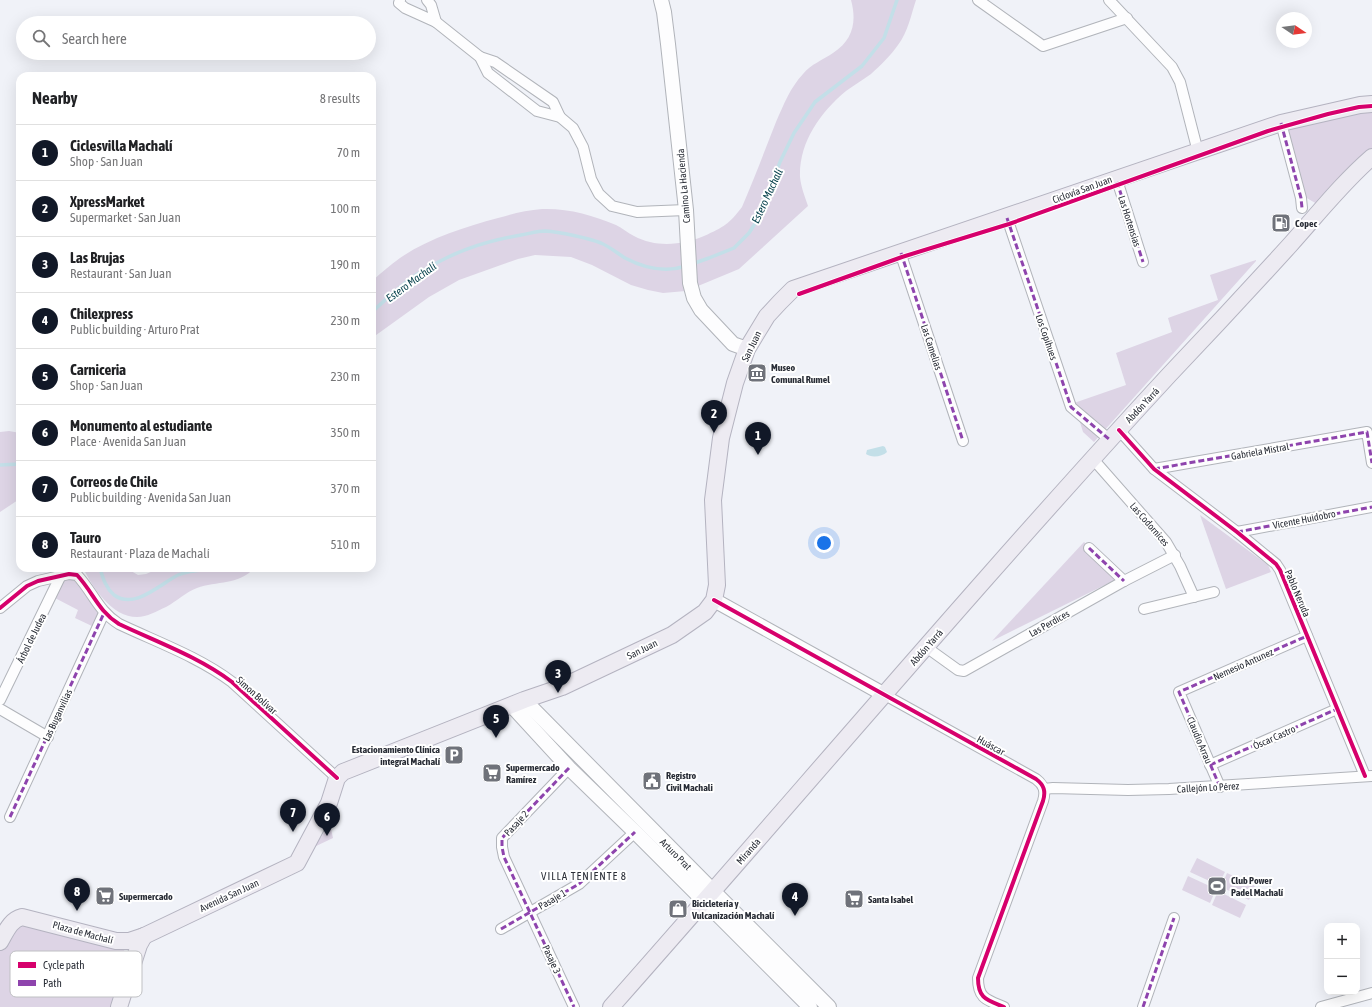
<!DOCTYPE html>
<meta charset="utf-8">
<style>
:root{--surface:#fff;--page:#f2f2f2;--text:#202124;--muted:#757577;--line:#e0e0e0;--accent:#111827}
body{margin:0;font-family:"Asap Condensed",sans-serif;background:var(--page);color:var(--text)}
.controls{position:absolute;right:12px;bottom:12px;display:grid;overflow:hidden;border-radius:8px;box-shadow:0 4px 16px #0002}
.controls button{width:36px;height:36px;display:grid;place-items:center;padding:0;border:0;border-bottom:1px solid var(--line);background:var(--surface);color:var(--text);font:20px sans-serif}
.compass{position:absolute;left:1276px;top:12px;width:36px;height:36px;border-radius:50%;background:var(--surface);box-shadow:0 4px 16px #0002;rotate:103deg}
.you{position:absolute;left:824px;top:543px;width:14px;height:14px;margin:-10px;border:3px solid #fff;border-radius:50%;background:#1a73e8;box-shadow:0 0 0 6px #1a73e833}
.badge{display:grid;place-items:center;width:26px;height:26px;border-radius:50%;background:var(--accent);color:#fff;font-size:13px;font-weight:700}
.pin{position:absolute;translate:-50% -33px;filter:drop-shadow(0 1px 2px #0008)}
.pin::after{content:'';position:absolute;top:21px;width:14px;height:12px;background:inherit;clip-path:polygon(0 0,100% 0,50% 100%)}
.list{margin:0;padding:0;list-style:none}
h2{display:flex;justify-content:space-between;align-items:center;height:52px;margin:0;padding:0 16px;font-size:17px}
h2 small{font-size:13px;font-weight:400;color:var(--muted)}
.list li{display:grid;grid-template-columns:26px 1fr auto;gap:12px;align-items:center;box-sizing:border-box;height:56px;padding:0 16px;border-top:1px solid var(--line)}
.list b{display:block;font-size:15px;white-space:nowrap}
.list p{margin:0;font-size:13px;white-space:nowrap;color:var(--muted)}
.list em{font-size:13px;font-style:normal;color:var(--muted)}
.icon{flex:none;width:22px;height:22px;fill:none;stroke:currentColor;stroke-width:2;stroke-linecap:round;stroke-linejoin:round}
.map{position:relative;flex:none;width:1372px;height:1007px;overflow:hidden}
.search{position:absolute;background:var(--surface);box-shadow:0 4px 16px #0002;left:16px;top:16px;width:360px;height:44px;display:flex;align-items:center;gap:10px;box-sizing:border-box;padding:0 14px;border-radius:22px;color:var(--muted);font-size:15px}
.panel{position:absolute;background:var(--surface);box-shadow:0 4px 16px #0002;left:16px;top:72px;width:360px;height:500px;border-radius:12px}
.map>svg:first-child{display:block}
</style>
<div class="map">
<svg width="1372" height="1007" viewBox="0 0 1372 1007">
<rect width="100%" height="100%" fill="#f0f2f8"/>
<g fill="#ddd4e5">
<path d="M851 0H916C911 15 908 32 898 45 891 55 880 66 871 74 863 80 854 85 846 91 820 113 799 142 800 177 801 187 805 197 808 206L739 269 686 291 663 293 648 290 631 285 592 265 571 257 535 255 518 259 459 280 429 297 372 338V281C381 273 390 265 400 258 429 238 465 227 498 218 512 214 527 210 542 209 567 208 593 215 616 225 622 228 628 233 634 236 656 248 683 245 704 236 724 227 729 224 742 207 754 179 765 150 776 122 784 104 790 88 803 74 811 64 823 60 833 53 853 40 857 22 851 0Z"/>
<polygon points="1372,111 1372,151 1351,165 1317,204 1305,197 1284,129 1310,119"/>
<polygon points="1256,260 1256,261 1094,442 1083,432 1074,403 1126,385 1116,353 1172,332 1168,318 1218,300 1210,275"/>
<polygon points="9,431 20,433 20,502 18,500 0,512 0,432"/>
<polygon points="1200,515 1268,565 1271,572 1226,589"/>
<polygon points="1084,542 1121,577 992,641"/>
<path d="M83 568H128L131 571 138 575 146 574 160 568H254C240 585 216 581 197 588 186 592 177 601 166 607 157 611 147 617 137 617 112 617 93 588 83 568Z"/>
<polygon points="65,580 73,580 79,583 97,612 98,615 94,627 75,618 78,610 55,598 63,581"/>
<polygon points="330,824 333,838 314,847"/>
<polygon points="1197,858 1225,872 1218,885 1190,872"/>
<polygon points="1227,873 1255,886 1249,900 1221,887"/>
<polygon points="1188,876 1216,889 1210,903 1182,890"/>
<polygon points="1218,891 1246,905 1240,918 1212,905"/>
<polygon points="18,923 122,947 125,952 126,958 113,1007 0,1007 0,950 14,927"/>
</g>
<path fill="#c3dfe8" d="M883 446 885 447 887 452C882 457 871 458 866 454L867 450Z"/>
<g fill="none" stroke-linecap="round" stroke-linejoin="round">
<g stroke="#c3dfe8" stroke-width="3.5">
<polyline points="692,264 709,258 734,248 749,233 760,216 767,196 780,162 794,133 815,102 862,66 884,38 897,0"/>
<path d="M372 312C386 299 400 286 416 275 450 253 481 242 521 235 528 234 537 231 545 231 560 232 588 238 601 243 610 247 617 253 625 258 644 268 665 273 686 266"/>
<polyline points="0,465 20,464"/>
<path d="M100 568C103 579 106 588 114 595 135 610 160 584 178 575 190 570 206 570 218 568"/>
</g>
<g stroke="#b1b4ba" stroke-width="12">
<g id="street">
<polyline points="400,0 399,3 405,8 436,22 431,5 427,0"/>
<polyline points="978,0 1043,46 1127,18"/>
<polyline points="1109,0 1172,67 1180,82 1198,152"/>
<polyline points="436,22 480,57 488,73 537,111 560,117 573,128 583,147 591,179 599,194 612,206 637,212 686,210"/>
<polyline points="480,57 495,62 553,102 560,117"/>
<polyline points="1281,123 1301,198 1302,208"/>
<polyline points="1117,180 1143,262"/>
<polyline points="1007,218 1071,407 1110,440"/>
<polyline points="900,252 963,441"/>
<polyline points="1119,430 1154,469 1237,532 1276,564 1280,570 1365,776"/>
<polyline points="1093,459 1166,542 1180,566 1194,597"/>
<polyline points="1154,469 1367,432 1372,463"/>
<polyline points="1237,532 1372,507"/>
<polyline points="1089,548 1124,581"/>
<path d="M0 608 27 586 38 581 69 574 77 575C93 592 98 611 119 624 157 642 199 657 232 682L337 778"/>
<polyline points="1144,609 1214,592"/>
<polyline points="926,647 958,670 964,671 1124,581 1175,555"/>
<path d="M885 695 1036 779C1044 785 1046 791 1043 801L978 978C978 999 987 1000 1004 1007"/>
<polyline points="0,700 61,575"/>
<polyline points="0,709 48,737"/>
<polyline points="1210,765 1337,709"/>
<polyline points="569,768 502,838 502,847 504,857 574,1007"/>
<polyline points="1220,787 1179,692 1307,636"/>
<polyline points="1044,789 1053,788 1128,790 1169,789 1372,776"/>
<polyline points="10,817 104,613"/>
<polyline points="501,929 579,884 635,832"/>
<polyline points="1143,1007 1174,918"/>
<polyline points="1321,1007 1372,993"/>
</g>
</g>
<g stroke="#b1b4ba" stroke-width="16">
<g id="secondary">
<polyline points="661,0 664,12 668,44 686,210 690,283 694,298 701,310 733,344 747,349"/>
<polyline points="714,600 885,695"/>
<polyline points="524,700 713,891 829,1007"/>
<polyline points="511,705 569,768 635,832 810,1007"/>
</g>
</g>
<g stroke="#b4b3c0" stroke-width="18">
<g id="primary">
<path d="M0 942C6 932 10 920 22 917L116 941H129L144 936 297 863 329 803 337 778 343 772 524 700 562 687 672 635 705 612 714 600 717 585 713 500 721 438 735 383 747 349 767 316 780 302 793 289 1281 123 1360 105 1372 104"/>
<polyline points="119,1007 139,945 144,936"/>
<path d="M611 1007C797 797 978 582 1169 375 1210 332 1250 289 1290 245 1317 215 1342 183 1372 157"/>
</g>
</g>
<use href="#street" stroke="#fdfdfe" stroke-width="10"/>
<use href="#secondary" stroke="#fdfdfe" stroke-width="14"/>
<use href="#primary" stroke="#edebf2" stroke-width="16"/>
<g stroke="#8e44ad" stroke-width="3" stroke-dasharray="6 3" stroke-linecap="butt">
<polyline points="1281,123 1301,198 1302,208"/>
<polyline points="1117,182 1143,262"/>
<polyline points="1007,218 1071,407 1110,440"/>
<polyline points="901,253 963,441"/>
<polyline points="1154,469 1367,432 1372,463"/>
<polyline points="1237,532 1372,507"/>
<polyline points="1089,548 1124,581"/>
<polyline points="1210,765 1337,709"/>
<polyline points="569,768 502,838 502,847 504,857 574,1007"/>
<polyline points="1220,787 1179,692 1307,636"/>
<polyline points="10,817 104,613"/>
<polyline points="501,929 579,884 635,832"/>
<polyline points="1143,1007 1174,918"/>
</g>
<g stroke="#fff" stroke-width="6">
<g id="cycleway">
<polyline points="799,294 902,257 1009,224 1268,131 1328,114 1359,107 1372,106"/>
<polyline points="1119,430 1154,469 1237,532 1276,564 1280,570 1365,776"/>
<path d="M714 600 1036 779C1044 785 1046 791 1043 801L978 978C978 999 987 1000 1004 1007"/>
<path d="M0 608 27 586 38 581 69 574 77 575C93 592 98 611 119 624 157 642 199 657 232 682L337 778"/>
</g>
</g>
<use href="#cycleway" stroke="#d6006c" stroke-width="4"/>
</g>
<defs>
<g id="fuel-square" transform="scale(1)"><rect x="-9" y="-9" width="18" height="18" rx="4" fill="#6f727a" stroke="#fff"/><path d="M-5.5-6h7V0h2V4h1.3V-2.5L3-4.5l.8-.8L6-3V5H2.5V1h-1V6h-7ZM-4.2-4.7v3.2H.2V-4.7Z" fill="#fff"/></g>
<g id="museum-square" transform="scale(1)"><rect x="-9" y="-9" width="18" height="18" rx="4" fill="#6f727a" stroke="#fff"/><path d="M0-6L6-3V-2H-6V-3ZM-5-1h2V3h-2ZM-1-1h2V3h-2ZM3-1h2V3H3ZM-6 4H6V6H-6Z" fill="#fff"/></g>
<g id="parking-square" transform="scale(1)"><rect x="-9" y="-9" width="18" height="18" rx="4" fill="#6f727a" stroke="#fff"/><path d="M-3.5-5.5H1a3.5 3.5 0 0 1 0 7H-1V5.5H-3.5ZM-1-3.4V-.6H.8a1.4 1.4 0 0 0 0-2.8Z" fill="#fff"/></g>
<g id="supermarket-square" transform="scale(1)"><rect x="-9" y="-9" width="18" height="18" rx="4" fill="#6f727a" stroke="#fff"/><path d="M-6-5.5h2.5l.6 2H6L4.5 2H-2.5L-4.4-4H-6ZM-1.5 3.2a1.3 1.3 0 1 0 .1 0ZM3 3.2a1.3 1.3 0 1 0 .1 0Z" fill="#fff"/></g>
<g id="civic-square" transform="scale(1)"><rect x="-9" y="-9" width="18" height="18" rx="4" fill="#6f727a" stroke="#fff"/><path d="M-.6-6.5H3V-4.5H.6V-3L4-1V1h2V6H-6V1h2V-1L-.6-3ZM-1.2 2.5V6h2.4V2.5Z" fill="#fff"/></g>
<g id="stadium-square" transform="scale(1)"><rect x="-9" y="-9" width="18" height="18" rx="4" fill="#6f727a" stroke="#fff"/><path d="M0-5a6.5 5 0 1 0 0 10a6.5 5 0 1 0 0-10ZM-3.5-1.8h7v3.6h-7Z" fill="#fff"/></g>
<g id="shop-square" transform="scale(1)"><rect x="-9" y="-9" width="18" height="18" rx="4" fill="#6f727a" stroke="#fff"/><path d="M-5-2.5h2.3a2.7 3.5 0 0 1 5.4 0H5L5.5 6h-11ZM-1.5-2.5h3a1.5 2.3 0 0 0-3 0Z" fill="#fff"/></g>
</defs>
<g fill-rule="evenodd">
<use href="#fuel-square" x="1281" y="223"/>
<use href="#museum-square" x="757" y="373"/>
<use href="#parking-square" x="454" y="755"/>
<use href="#supermarket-square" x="492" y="773"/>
<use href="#civic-square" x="652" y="781"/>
<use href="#stadium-square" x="1217" y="886"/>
<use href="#supermarket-square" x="105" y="896"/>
<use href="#supermarket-square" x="854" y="899"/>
<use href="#shop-square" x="678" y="909"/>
</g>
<g text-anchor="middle" stroke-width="4" stroke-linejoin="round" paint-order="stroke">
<g font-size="10" fill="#292d36" stroke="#fff">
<text transform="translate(683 186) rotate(-95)" y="4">Camino La Hacienda</text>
<text transform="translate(1082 189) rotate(-20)" y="4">Ciclovía San Juan</text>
<text transform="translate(1130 221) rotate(72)" y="4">Las Hortensias</text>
<text transform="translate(1047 337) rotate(71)" y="4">Los Copihues</text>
<text transform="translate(751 346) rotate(-64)" y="4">San Juan</text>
<text transform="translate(932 347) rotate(72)" y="4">Las Camelias</text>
<text transform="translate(1142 405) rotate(-47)" y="4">Abdón Yarrá</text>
<text transform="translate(1260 451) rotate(-10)" y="4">Gabriela Mistral</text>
<text transform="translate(1304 519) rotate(-11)" y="4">Vicente Huidobro</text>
<text transform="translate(1150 524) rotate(49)" y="4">Las Codornices</text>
<text transform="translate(1298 593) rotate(67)" y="4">Pablo Neruda</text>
<text transform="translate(1049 623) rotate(-29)" y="4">Las Perdices</text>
<text transform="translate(31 638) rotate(-64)" y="4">Árbol de Judea</text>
<text transform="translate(926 647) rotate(-49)" y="4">Abdón Yarrá</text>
<text transform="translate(642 649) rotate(-26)" y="4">San Juan</text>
<text transform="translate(1243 664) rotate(-24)" y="4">Nemesio Antunez</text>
<text transform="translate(257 695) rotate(42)" y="4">Simon Bolívar</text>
<text transform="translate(57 715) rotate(-65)" y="4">Las Buganvilias</text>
<text transform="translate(1274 737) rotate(-24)" y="4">Óscar Castro</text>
<text transform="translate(1200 740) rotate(67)" y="4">Claudio Arrau</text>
<text transform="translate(991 745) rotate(29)" y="4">Huáscar</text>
<text transform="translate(1208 787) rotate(-3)" y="4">Callejón Lo Pérez</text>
<text transform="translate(516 823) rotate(-47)" y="4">Pasaje 2</text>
<text transform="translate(748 851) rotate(-49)" y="4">Miranda</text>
<text transform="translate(676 854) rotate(45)" y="4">Arturo Prat</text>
<text transform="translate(229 895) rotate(-25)" y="4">Avenida San Juan</text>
<text transform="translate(552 899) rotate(-30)" y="4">Pasaje 1</text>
<text transform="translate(83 932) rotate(15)" y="4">Plaza de Machalí</text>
<text transform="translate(552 959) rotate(65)" y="4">Pasaje 3</text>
</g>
<g font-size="10" font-weight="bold" fill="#292d36" stroke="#fff" text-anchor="start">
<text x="1295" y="227">Copec</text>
<text x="771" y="371">Museo<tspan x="771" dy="12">Comunal Rumel</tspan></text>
<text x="440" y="753" text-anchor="end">Estacionamiento Clínica<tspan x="440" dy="12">integral Machalí</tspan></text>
<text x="506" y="771">Supermercado<tspan x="506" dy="12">Ramírez</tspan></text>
<text x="666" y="779">Registro<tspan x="666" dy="12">Civil Machali</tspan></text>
<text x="1231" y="884">Club Power<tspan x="1231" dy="12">Padel Machalí</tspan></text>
<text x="119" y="900">Supermercado</text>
<text x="868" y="903">Santa Isabel</text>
<text x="692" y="907">Bicicletería y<tspan x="692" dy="12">Vulcanización Machalí</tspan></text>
</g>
<g font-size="11" font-style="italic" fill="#003d48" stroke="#fff">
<text transform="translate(767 196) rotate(-65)" y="4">Estero Machalí</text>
<text transform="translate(411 282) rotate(-36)" y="4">Estero Machalí</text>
</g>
<g font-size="11" letter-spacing="1" fill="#292d36" stroke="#fff">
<text x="584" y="880">VILLA TENIENTE 8</text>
</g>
</g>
<rect x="10" y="951" width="132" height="46" rx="6" fill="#fff" stroke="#bfc0c3" stroke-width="1"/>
<rect x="18" y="962" width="18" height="6" fill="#d6006c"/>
<rect x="18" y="980" width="18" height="6" fill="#8e44ad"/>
<g font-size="11" fill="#292d36">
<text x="43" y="969">Cycle path</text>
<text x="43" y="987">Path</text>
</g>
</svg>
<div class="controls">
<button>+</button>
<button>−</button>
</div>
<svg class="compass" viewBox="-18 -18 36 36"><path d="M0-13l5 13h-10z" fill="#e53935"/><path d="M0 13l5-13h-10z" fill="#757577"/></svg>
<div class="you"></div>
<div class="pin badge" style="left:758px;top:455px">1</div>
<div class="pin badge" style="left:714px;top:433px">2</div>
<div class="pin badge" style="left:558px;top:693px">3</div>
<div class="pin badge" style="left:795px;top:916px">4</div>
<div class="pin badge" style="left:496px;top:738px">5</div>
<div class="pin badge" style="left:327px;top:836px">6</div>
<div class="pin badge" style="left:293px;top:832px">7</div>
<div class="pin badge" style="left:77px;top:911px">8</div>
<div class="search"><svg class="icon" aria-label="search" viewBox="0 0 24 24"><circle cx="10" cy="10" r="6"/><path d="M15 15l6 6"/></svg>Search here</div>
<section class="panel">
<h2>Nearby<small>8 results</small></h2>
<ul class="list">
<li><span class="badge">1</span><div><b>Ciclesvilla Machalí</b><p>Shop · San Juan</p></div><em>70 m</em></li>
<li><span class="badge">2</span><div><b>XpressMarket</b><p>Supermarket · San Juan</p></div><em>100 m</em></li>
<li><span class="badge">3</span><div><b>Las Brujas</b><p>Restaurant · San Juan</p></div><em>190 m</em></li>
<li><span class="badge">4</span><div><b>Chilexpress</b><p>Public building · Arturo Prat</p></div><em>230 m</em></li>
<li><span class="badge">5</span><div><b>Carniceria</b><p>Shop · San Juan</p></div><em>230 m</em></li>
<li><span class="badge">6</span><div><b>Monumento al estudiante</b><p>Place · Avenida San Juan</p></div><em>350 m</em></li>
<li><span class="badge">7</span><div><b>Correos de Chile</b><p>Public building · Avenida San Juan</p></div><em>370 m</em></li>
<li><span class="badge">8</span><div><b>Tauro</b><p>Restaurant · Plaza de Machalí</p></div><em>510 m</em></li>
</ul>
</section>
</div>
